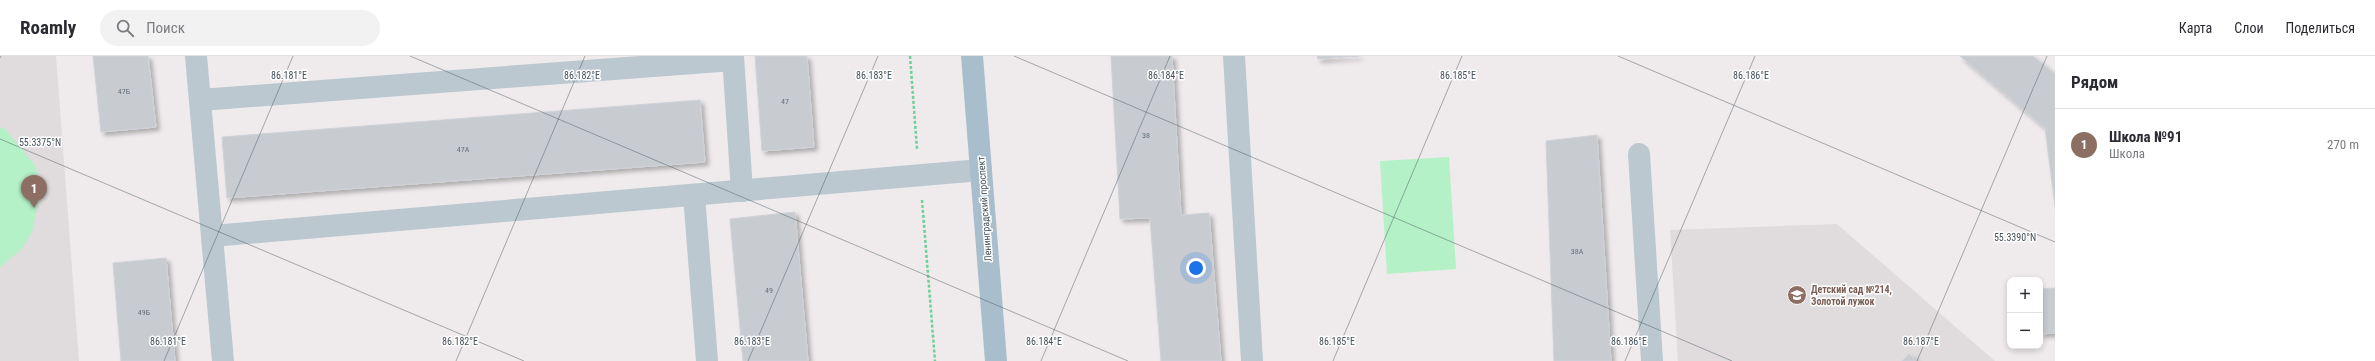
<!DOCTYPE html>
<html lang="ru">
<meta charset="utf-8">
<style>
:root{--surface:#fff;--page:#f2f2f3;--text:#2b2b33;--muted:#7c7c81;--line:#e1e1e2;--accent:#d93025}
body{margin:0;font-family:"Roboto Condensed",sans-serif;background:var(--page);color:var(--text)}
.controls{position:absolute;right:12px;bottom:12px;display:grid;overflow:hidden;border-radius:8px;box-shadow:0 2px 6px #0003}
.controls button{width:36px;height:36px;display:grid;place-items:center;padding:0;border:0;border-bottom:1px solid var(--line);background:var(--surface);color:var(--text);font:20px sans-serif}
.you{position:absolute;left:1196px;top:212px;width:14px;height:14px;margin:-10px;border:3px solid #fff;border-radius:50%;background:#1a73e8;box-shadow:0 0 0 6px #1a73e833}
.badge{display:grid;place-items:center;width:26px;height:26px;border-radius:50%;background:var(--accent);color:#fff;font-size:13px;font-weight:700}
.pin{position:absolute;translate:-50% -33px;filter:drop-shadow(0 1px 2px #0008)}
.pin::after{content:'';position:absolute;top:21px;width:14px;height:12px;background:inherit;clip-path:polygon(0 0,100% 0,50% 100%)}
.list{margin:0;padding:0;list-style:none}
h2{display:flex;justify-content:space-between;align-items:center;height:52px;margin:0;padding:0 16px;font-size:17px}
h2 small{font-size:13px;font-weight:400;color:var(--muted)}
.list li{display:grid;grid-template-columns:26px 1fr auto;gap:12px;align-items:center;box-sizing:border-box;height:72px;padding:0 16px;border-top:1px solid var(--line)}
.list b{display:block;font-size:15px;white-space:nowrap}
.list p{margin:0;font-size:13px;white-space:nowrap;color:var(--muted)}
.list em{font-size:13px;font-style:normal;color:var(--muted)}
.icon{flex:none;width:22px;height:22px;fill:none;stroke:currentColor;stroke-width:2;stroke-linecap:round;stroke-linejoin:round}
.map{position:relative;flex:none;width:2055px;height:305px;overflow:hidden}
header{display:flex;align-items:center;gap:24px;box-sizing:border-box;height:56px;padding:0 20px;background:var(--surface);border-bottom:1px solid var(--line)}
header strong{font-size:19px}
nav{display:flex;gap:22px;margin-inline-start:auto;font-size:14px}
.search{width:280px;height:36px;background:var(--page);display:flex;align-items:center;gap:10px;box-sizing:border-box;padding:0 14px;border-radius:22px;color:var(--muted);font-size:15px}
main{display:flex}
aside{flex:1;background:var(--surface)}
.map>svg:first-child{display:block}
</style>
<header>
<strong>Roamly</strong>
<div class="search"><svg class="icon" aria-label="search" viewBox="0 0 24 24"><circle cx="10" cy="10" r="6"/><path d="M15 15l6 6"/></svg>Поиск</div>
<nav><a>Карта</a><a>Слои</a><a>Поделиться</a></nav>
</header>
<main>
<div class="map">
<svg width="2055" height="305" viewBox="0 0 2055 305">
<defs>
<filter id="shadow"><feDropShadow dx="3.5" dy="3.5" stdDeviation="2" flood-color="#0004"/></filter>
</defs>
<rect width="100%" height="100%" fill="#efebec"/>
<g fill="#e0dcde">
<polygon points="0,0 56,0 79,305 0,305"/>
<polygon points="1837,168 1995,305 1678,305 1670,174"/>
</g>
<g fill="#b5f1c7">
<polygon points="0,71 6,74 36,111 41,134 32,176 22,193 0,211"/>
<polygon points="1449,101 1456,213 1387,218 1380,105"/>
</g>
<g fill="#c8ccd1" stroke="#cfd2d8" filter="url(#shadow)">
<polygon points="93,0 148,0 156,71 101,76"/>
<polygon points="755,0 807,0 814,91 762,95"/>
<polygon points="1111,0 1172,0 1181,159 1209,157 1221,305 1161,305 1150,162 1120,163"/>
<polygon points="1317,0 1359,0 1318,3"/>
<polygon points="1960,0 2033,0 2055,18 2055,150 2045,72"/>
<polygon points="700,44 705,106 227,142 222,81"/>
<polygon points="1597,79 1611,305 1554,305 1546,85"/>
<polygon points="795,156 808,305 743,305 730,163"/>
<polygon points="166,202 175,305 121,305 113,207"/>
<polygon points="2055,232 2055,277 2040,278 2040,233"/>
<polygon points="1909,298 1917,305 1902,305"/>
</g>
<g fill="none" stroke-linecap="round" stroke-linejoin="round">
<g stroke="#6bd196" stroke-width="2.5" stroke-dasharray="3 2" stroke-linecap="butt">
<polyline points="910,0 917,93"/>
<polyline points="922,144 935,305"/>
</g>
<g stroke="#bbc8d0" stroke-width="22">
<polyline points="196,0 223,305"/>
<polyline points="733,0 742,135"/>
<polyline points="1234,0 1252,305"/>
<polyline points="200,44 733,4"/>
<polyline points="1639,98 1652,305"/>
<polyline points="694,139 707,305"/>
<polyline points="212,180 981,114"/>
</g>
<polyline stroke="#a9becd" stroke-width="22" points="972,0 996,305"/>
</g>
<path fill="none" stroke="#43515a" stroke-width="1" stroke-opacity="0.45" d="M410 0 1128 305M1014 0 1732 305M1618 0 2055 186M0 2 1 0M0 83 524 305M164 305 293 0M456 305 585 0M748 305 878 0M1041 305 1170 0M1333 305 1462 0M1625 305 1755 0M1917 305 2047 0"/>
<defs>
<g id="school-disc" transform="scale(1)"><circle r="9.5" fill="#8d6e63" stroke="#fff"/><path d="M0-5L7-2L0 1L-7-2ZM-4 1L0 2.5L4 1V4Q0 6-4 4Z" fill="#fff"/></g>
</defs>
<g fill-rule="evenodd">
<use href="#school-disc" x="1797" y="239"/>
</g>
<g text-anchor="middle" stroke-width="3" stroke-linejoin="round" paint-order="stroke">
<g font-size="8" fill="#647078">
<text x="124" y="38">47Б</text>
<text x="785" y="48">47</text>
<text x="1146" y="82">38</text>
<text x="463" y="96">47А</text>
<text x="1577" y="198">38А</text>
<text x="769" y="237">49</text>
<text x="144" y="259">49Б</text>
</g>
<g font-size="10" fill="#43515a" stroke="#fff">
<text transform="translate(984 153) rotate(-94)" y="4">Ленинградский проспект</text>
</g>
<g font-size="10" font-weight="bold" fill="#785e54" stroke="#fff" text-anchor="start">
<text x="1811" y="237">Детский сад №214,<tspan x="1811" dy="12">Золотой лужок</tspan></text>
</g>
</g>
<g font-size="10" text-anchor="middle" fill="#43515a" stroke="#fff" stroke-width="3" stroke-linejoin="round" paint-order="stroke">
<text x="289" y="23">86.181°E</text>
<text x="582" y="23">86.182°E</text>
<text x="874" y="23">86.183°E</text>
<text x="1166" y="23">86.184°E</text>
<text x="1458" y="23">86.185°E</text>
<text x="1751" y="23">86.186°E</text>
<text x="40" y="90">55.3375°N</text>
<text x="2015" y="185">55.3390°N</text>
<text x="168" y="289">86.181°E</text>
<text x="460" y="289">86.182°E</text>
<text x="752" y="289">86.183°E</text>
<text x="1044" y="289">86.184°E</text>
<text x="1337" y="289">86.185°E</text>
<text x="1629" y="289">86.186°E</text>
<text x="1921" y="289">86.187°E</text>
</g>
</svg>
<div class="controls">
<button>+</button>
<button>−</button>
</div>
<div class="you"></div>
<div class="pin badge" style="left:34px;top:152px;background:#8d6e63">1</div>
</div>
<aside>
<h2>Рядом<small></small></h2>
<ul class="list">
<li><span class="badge" style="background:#8d6e63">1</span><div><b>Школа №91</b><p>Школа</p></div><em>270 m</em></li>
</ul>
</aside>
</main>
